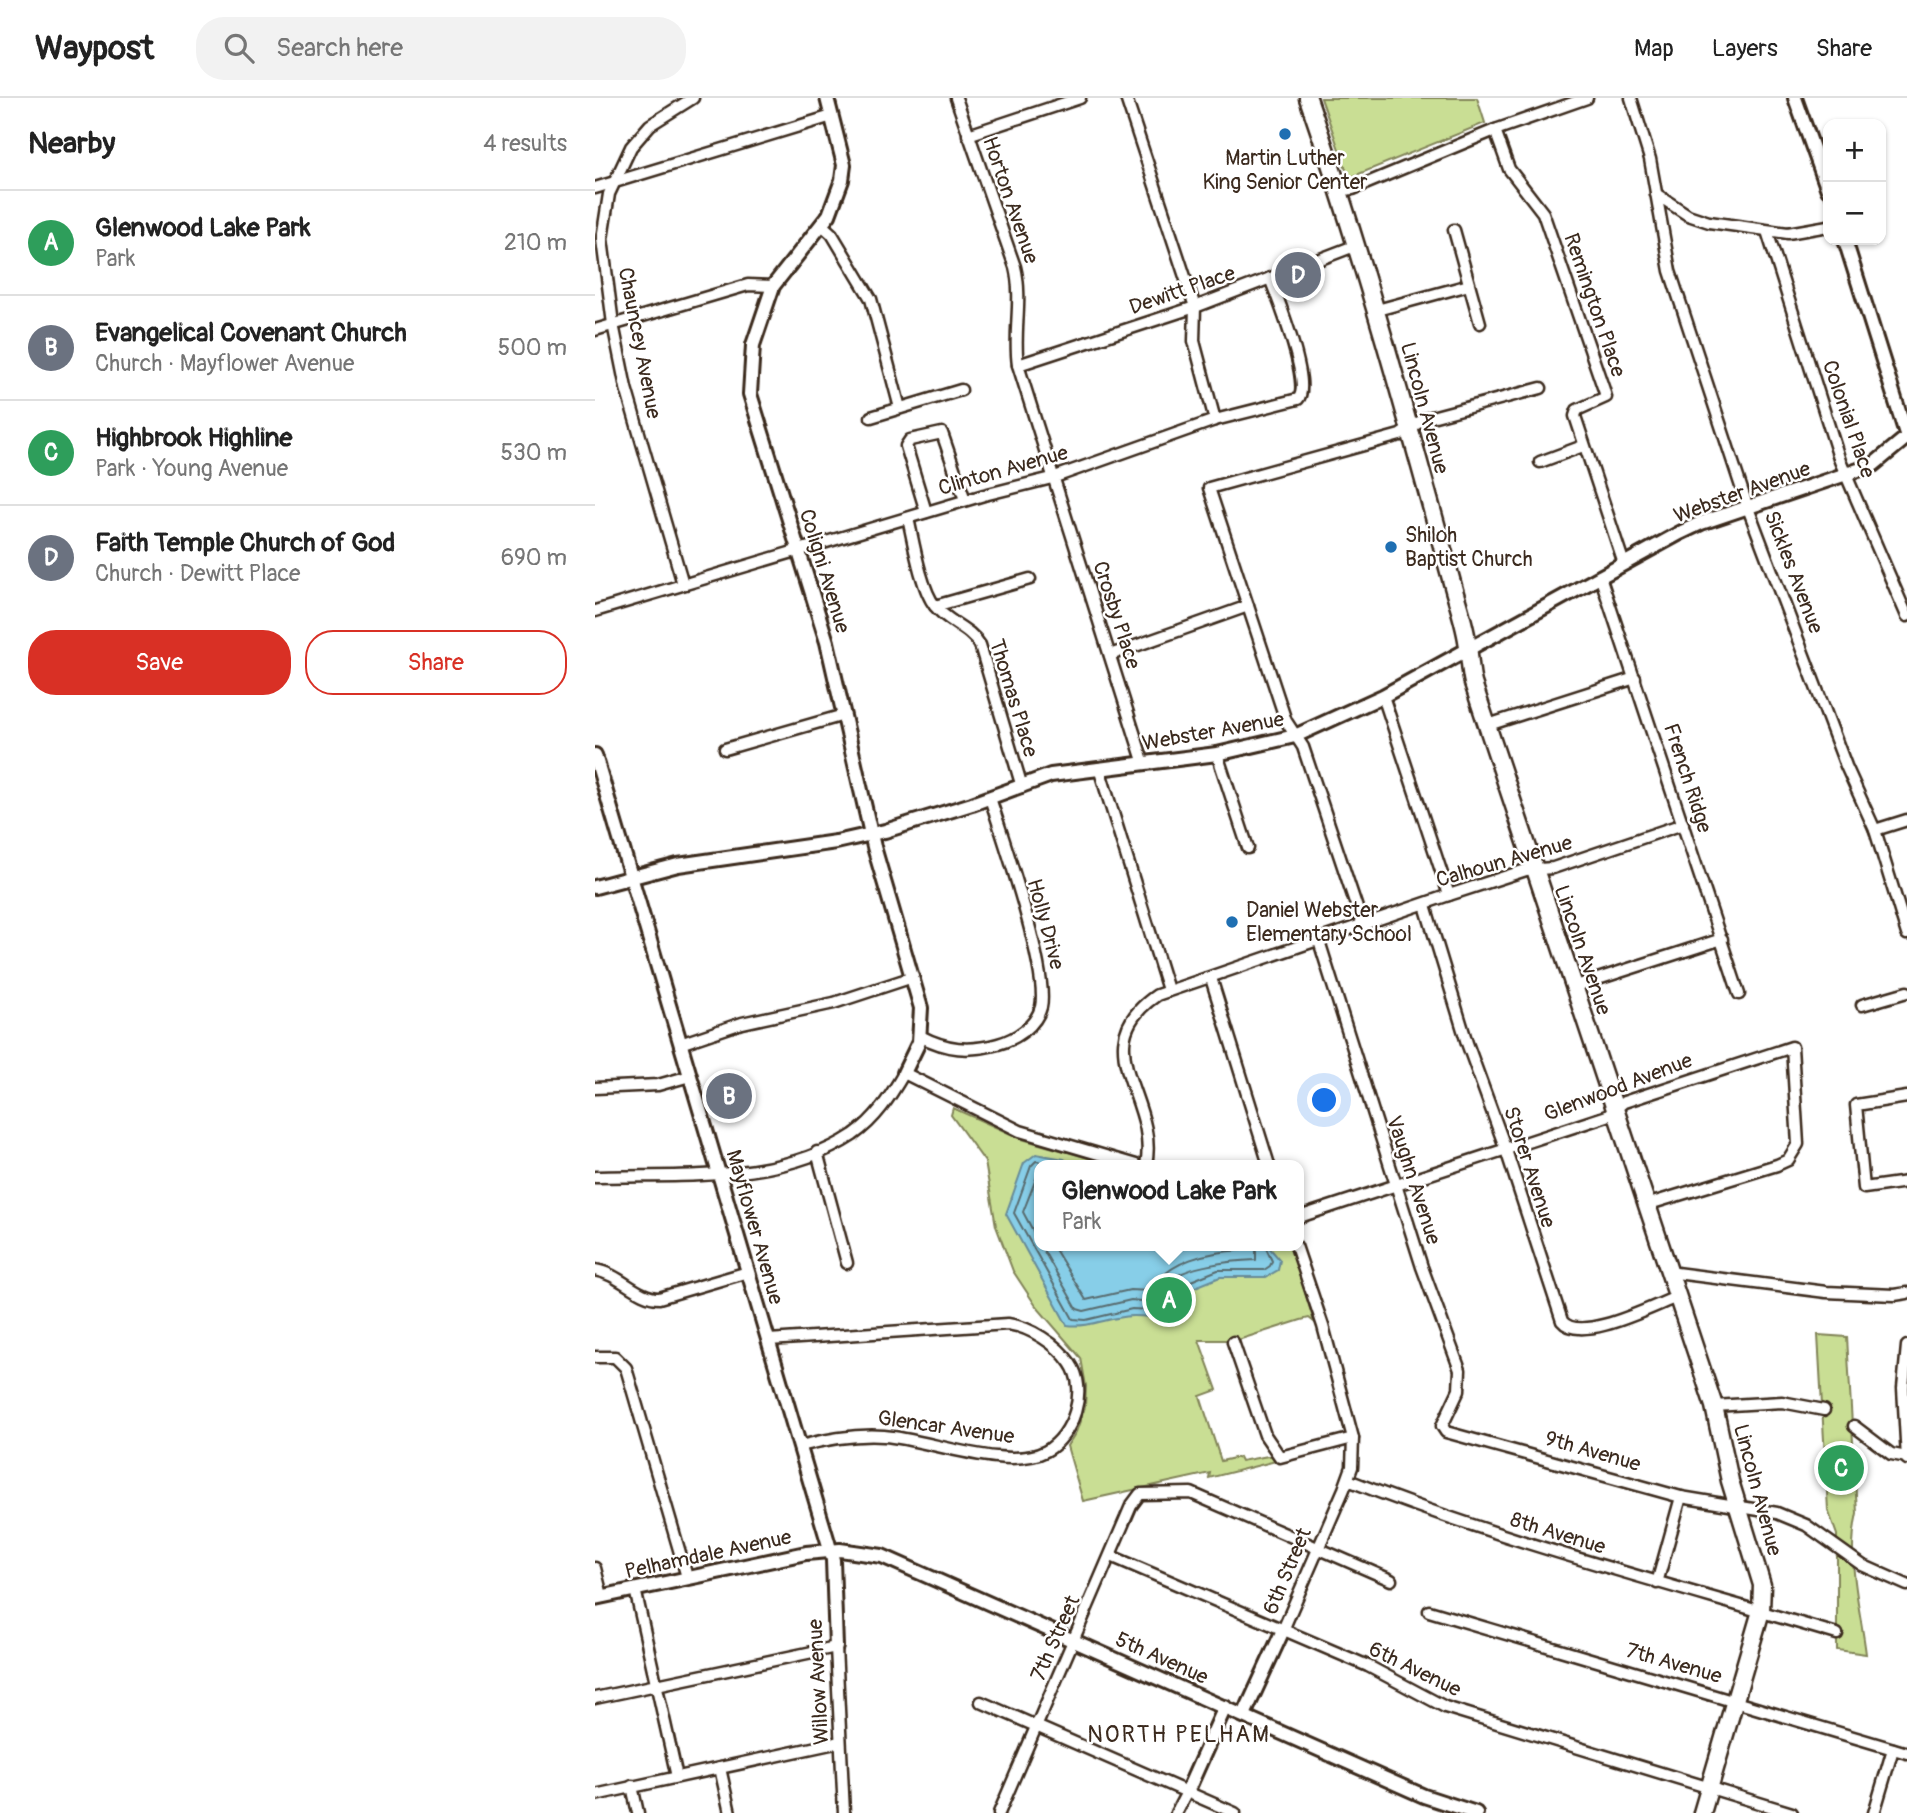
<!DOCTYPE html>
<meta charset="utf-8">
<style>
:root{--surface:#fff;--page:#f2f2f2;--text:#222;--muted:#767676;--line:#e0e0e0;--accent:#d93025}
body{margin:0;font-family:Pangolin,sans-serif;background:var(--page);color:var(--text)}
.controls{position:absolute;right:21px;top:21px;display:grid;overflow:hidden;border-radius:14px;box-shadow:0 2px 5px #0004}
.controls button{width:63px;height:63px;display:grid;place-items:center;padding:0;border:0;border-bottom:2px solid var(--line);background:var(--surface);color:var(--text);font:35px sans-serif}
.you{position:absolute;left:730px;top:1003px;width:24px;height:24px;margin:-18px;border:5px solid #fff;border-radius:50%;background:#1a73e8;box-shadow:0 0 0 10px #1a73e833}
.badge{display:grid;place-items:center;width:46px;height:46px;border-radius:50%;background:var(--accent);color:#fff;font-size:23px;font-weight:700}
.pin{position:absolute;translate:-50% -50%;border:4px solid #fff;box-shadow:0 2px 7px #0006}
.popup{position:absolute;left:439px;top:1062px;width:270px;height:91px;box-sizing:border-box;display:grid;place-content:center;border-radius:14px;background:var(--surface);filter:drop-shadow(0 2px 5px #0005);font-size:23px;white-space:nowrap;color:var(--muted)}
.popup b{font-size:26px;color:var(--text)}
.popup::after{content:'';position:absolute;left:50%;top:100%;margin-left:-14px;border:14px solid transparent;border-top-color:var(--surface)}
.list{margin:0;padding:0;list-style:none}
h2{display:flex;justify-content:space-between;align-items:center;height:91px;margin:0;padding:0 28px;font-size:30px}
h2 small{font-size:23px;font-weight:400;color:var(--muted)}
.list li{display:grid;grid-template-columns:46px 1fr auto;gap:21px;align-items:center;box-sizing:border-box;height:105px;padding:0 28px;border-top:2px solid var(--line)}
.list b{display:block;font-size:26px;white-space:nowrap}
.list p{margin:0;font-size:23px;white-space:nowrap;color:var(--muted)}
.list em{font-size:23px;font-style:normal;color:var(--muted)}
.actions{display:flex;gap:14px;padding:21px 28px}
.actions a{flex:1;padding:16px 0;border:2px solid var(--accent);border-radius:28px;text-align:center;font-size:24px;color:var(--accent)}
.actions .main{background:var(--accent);color:#fff}
.icon{flex:none;width:38px;height:38px;fill:none;stroke:currentColor;stroke-width:2;stroke-linecap:round;stroke-linejoin:round}
.map{position:relative;flex:none;width:1312px;height:1715px;overflow:hidden}
header{display:flex;align-items:center;gap:42px;box-sizing:border-box;height:98px;padding:0 35px;background:var(--surface);border-bottom:2px solid var(--line)}
header strong{font-size:33px}
nav{display:flex;gap:38px;margin-inline-start:auto;font-size:24px}
.search{width:490px;height:63px;background:var(--page);display:flex;align-items:center;gap:18px;box-sizing:border-box;padding:0 24px;border-radius:28px;color:var(--muted);font-size:26px}
main{display:flex}
aside{flex:1;background:var(--surface)}
.map>svg:first-child{display:block}
</style>
<header>
<strong>Waypost</strong>
<div class="search"><svg class="icon" aria-label="search" viewBox="0 0 24 24"><circle cx="10" cy="10" r="6"/><path d="M15 15l6 6"/></svg>Search here</div>
<nav><a>Map</a><a>Layers</a><a>Share</a></nav>
</header>
<main>
<aside>
<h2>Nearby<small>4 results</small></h2>
<ul class="list">
<li><span class="badge" style="background:#2e9e5b">A</span><div><b>Glenwood Lake Park</b><p>Park</p></div><em>210 m</em></li>
<li><span class="badge" style="background:#6b7280">B</span><div><b>Evangelical Covenant Church</b><p>Church · Mayflower Avenue</p></div><em>500 m</em></li>
<li><span class="badge" style="background:#2e9e5b">C</span><div><b>Highbrook Highline</b><p>Park · Young Avenue</p></div><em>530 m</em></li>
<li><span class="badge" style="background:#6b7280">D</span><div><b>Faith Temple Church of God</b><p>Church · Dewitt Place</p></div><em>690 m</em></li>
</ul>
<div class="actions"><a class="main">Save</a><a>Share</a></div>
</aside>
<div class="map">
<svg width="1312" height="1715" viewBox="0 0 1312 1715">
<rect width="100%" height="100%" fill="#fff"/>
<filter id="ink" filterUnits="userSpaceOnUse"><feTurbulence type="fractalNoise" baseFrequency=".0143" numOctaves="2"/><feDisplacementMap in="SourceGraphic" scale="14" xChannelSelector="R" yChannelSelector="G"/><feConvolveMatrix kernelMatrix="1 2 1 2 8 2 1 2 1" color-interpolation-filters="sRGB"/></filter>
<g filter="url(#ink)">
<g fill="#c9de94" stroke="#828459" stroke-width="2">
<polygon points="726,0 882,0 890,25 754,80"/>
<polygon points="358,1010 427,1041 518,1067 444,1067 444,1148 696,1148 719,1224 714,1220 706,1222 643,1242 604,1242 622,1292 605,1298 626,1363 644,1359 646,1363 679,1357 681,1363 614,1380 615,1375 488,1403 472,1348 481,1334 490,1309 491,1288 486,1260 441,1208 418,1173 401,1128 390,1064 356,1017"/>
<path d="M1223 1237 1252 1239 1262 1415C1251 1463 1265 1508 1271 1556L1242 1552V1437L1233 1412Z"/>
</g>
<path fill="#87cee8" stroke="#698c97" stroke-width="2" d="M441 1056 469 1061 477 1067H444V1148H673L685 1162 683 1172 671 1179H625L583 1196 580 1218C565 1223 553 1217 537 1218 514 1219 496 1230 472 1227L411 1116 429 1065Z"/>
<g fill="none" stroke-linecap="round" stroke-linejoin="round">
<g stroke="#596c6f" stroke-width="2">
<polyline points="461,1067 441,1063 436,1068 419,1115 478,1221 491,1222 537,1211 572,1213 577,1194 581,1189 623,1172 669,1172 675,1168 677,1163 670,1148"/>
<polyline points="444,1073 428,1114 444,1144"/>
<path d="M446 1148 482 1211 489 1213 536 1202 564 1205C567 1199 567 1191 572 1185 589 1167 638 1163 661 1162V1148"/>
<path d="M458 1148 491 1202 535 1192 555 1193C574 1162 612 1154 648 1152L650 1148"/>
</g>
<g stroke="#3b2a1e" stroke-width="15">
<g id="minor">
<path d="M361 0 420 169C428 202 418 234 423 267L549 666"/>
<polyline points="531,0 600,209 599,243 620,322"/>
<polyline points="1036,0 1055,61 1075,173 1153,410 1251,668 1280,732 1312,836"/>
<polyline points="900,32 914,71 948,115 1009,292 1011,299 982,312 980,318 1029,466"/>
<polyline points="373,37 485,0"/>
<polyline points="0,90 237,18"/>
<polyline points="746,92 758,91 900,32 992,0"/>
<polyline points="1061,96 1093,117 1114,124 1193,135 1233,128"/>
<polyline points="227,127 237,136 276,201 305,310"/>
<polyline points="859,132 885,225"/>
<polyline points="1172,133 1245,363 1312,518"/>
<polyline points="782,212 874,187"/>
<polyline points="0,232 153,187 178,188"/>
<polyline points="423,267 600,209 762,147"/>
<polyline points="276,319 366,292"/>
<polyline points="945,364 988,348"/>
<polyline points="331,414 311,348 315,342 347,335 370,402"/>
<path d="M313 420C318 442 326 491 340 508 353 525 374 529 385 547L427 689"/>
<polyline points="1005,478 1144,896"/>
<polyline points="88,486 31,290 18,226 7,141 14,96 36,49 55,27 98,0"/>
<polyline points="340,508 435,481"/>
<path d="M0 513 389 397 457 380 620 322 703 301C717 287 683 201 675 180"/>
<polyline points="515,557 653,508"/>
<polyline points="788,598 854,797"/>
<polyline points="893,627 1040,580"/>
<polyline points="130,651 249,617"/>
<polyline points="622,656 653,750"/>
<polyline points="504,670 573,892"/>
<polyline points="1280,732 1312,722"/>
<path d="M830 807 872 945 910 1049 967 1223C985 1246 1058 1208 1082 1199"/>
<polyline points="768,828 708,649 691,623 614,390 805,337 829,321 946,290"/>
<polyline points="724,843 827,1169 865,1272 864,1292 847,1328 851,1334 1086,1399 1182,1415 1211,1427 1267,1467 1312,1487"/>
<polyline points="616,880 674,1067"/>
<polyline points="978,889 1127,841"/>
<polyline points="1267,907 1312,894"/>
<path d="M325 938C352 952 374 954 403 946 421 941 441 928 446 909 454 874 408 740 395 700"/>
<polyline points="85,946 147,925 239,905 318,879"/>
<polyline points="0,990 63,987 95,978"/>
<polyline points="1312,999 1261,1007 1269,1090 1312,1084"/>
<polyline points="222,1054 252,1165"/>
<path d="M551 1067C565 1001 487 948 562 897L854 797 931 772 958 770 1088 726"/>
<path d="M0 1079C84 1076 184 1086 258 1037 281 1021 295 999 309 975L425 1033 541 1067"/>
<polyline points="704,1119 1012,1018 1029,1004 1197,949 1203,1046 1193,1062 1182,1067 1051,1107"/>
<path d="M0 1172C25 1176 42 1200 64 1200L153 1174"/>
<polyline points="1073,1174 1231,1194 1299,1197 1312,1195"/>
<path d="M174 1242 413 1226C435 1229 462 1246 475 1265 494 1292 478 1338 451 1353 412 1374 333 1341 289 1338 260 1336 232 1341 205 1348"/>
<polyline points="638,1244 670,1337 685,1359 758,1340"/>
<polyline points="1312,1248 1308,1290 1312,1361"/>
<polyline points="0,1259 20,1259 31,1270 92,1479"/>
<polyline points="1119,1308 1187,1304 1229,1312"/>
<polyline points="1259,1328 1296,1356 1312,1359"/>
<path d="M753 1382C912 1445 1078 1487 1242 1536"/>
<polyline points="516,1458 773,1568 850,1609 1197,1715"/>
<polyline points="0,1470 7,1498"/>
<polyline points="1062,1485 1086,1399"/>
<polyline points="40,1491 82,1679"/>
<polyline points="834,1513 1312,1655"/>
<polyline points="688,1532 749,1391 757,1369 758,1340 728,1228 701,1148"/>
<polyline points="0,1600 241,1549 249,1715"/>
<polyline points="386,1604 640,1715"/>
<polyline points="125,1670 135,1715"/>
<polyline points="37,1688 43,1715"/>
<polyline points="0,1697 245,1644"/>
<polyline points="404,1715 536,1408 545,1396 596,1395 796,1482"/>
<polyline points="581,1715 592,1694"/>
<polyline points="1279,1715 1298,1651"/>
</g>
</g>
<g stroke="#3b2a1e" stroke-width="18">
<g id="tertiary">
<polyline points="232,0 249,67 247,82 234,117 178,188 158,247 155,296 232,544 279,749 326,910 324,944 309,975"/>
<polyline points="1200,0 1233,92"/>
<polyline points="1250,142 1312,339"/>
<polyline points="0,657 233,1444 238,1462 241,1549"/>
<polyline points="0,789 83,767 241,744 290,733 377,706 456,677 622,656 700,638 788,598 1085,435 1106,425 1278,367 1312,339"/>
<polyline points="0,1500 211,1455 245,1452 287,1458 829,1698 881,1715"/>
<polyline points="649,1617 688,1532"/>
<polyline points="592,1694 630,1609"/>
</g>
</g>
<g stroke="#3b2a1e" stroke-width="21">
<path id="primary" d="M713 0C769 162 814 327 859 492 864 510 871 530 873 549 875 561 875 572 878 585L1119 1308 1135 1383 1167 1487 1166 1513 1107 1715"/>
</g>
<use href="#minor" stroke="#fff" stroke-width="10"/>
<use href="#tertiary" stroke="#fff" stroke-width="12"/>
<use href="#primary" stroke="#fff" stroke-width="16"/>
</g>
</g>
<g fill="#1f6fb2" stroke="#fff" stroke-width="2.5">
<circle cx="690" cy="36" r="7"/>
<circle cx="796" cy="449" r="7"/>
<circle cx="637" cy="824" r="7"/>
</g>
<g text-anchor="middle" stroke-width="5" stroke-linejoin="round" paint-order="stroke">
<g font-size="21" fill="#3b2a1e" stroke="#fff" text-anchor="start">
<text x="690" y="67" text-anchor="middle">Martin Luther<tspan x="690" dy="24">King Senior Center</tspan></text>
<text x="810" y="444">Shiloh<tspan x="810" dy="24">Baptist Church</tspan></text>
<text x="651" y="819">Daniel Webster<tspan x="651" dy="24">Elementary School</tspan></text>
</g>
<g font-size="21" fill="#3b2a1e" stroke="#fff">
<text transform="translate(416 102) rotate(71)" y="7">Horton Avenue</text>
<text transform="translate(587 192) rotate(-19)" y="7">Dewitt Place</text>
<text transform="translate(1000 207) rotate(71)" y="7">Remington Place</text>
<text transform="translate(45 245) rotate(79)" y="7">Chauncey Avenue</text>
<text transform="translate(830 310) rotate(75)" y="7">Lincoln Avenue</text>
<text transform="translate(1254 321) rotate(71)" y="7">Colonial Place</text>
<text transform="translate(408 372) rotate(-16)" y="7">Clinton Avenue</text>
<text transform="translate(1147 394) rotate(-20)" y="7">Webster Avenue</text>
<text transform="translate(230 473) rotate(73)" y="7">Coligni Avenue</text>
<text transform="translate(1199 474) rotate(69)" y="7">Sickles Avenue</text>
<text transform="translate(522 517) rotate(72)" y="7">Crosby Place</text>
<text transform="translate(419 600) rotate(73)" y="7">Thomas Place</text>
<text transform="translate(618 633) rotate(-10)" y="7">Webster Avenue</text>
<text transform="translate(1093 680) rotate(72)" y="7">French Ridge</text>
<text transform="translate(909 763) rotate(-16)" y="7">Calhoun Avenue</text>
<text transform="translate(451 826) rotate(75)" y="7">Holly Drive</text>
<text transform="translate(988 852) rotate(71)" y="7">Lincoln Avenue</text>
<text transform="translate(1023 989) rotate(-21)" y="7">Glenwood Avenue</text>
<text transform="translate(935 1069) rotate(72)" y="7">Storer Avenue</text>
<text transform="translate(819 1082) rotate(72)" y="7">Vaughn Avenue</text>
<text transform="translate(160 1129) rotate(74)" y="7">Mayflower Avenue</text>
<text transform="translate(351 1329) rotate(8)" y="7">Glencar Avenue</text>
<text transform="translate(998 1353) rotate(16)" y="7">9th Avenue</text>
<text transform="translate(1163 1392) rotate(75)" y="7">Lincoln Avenue</text>
<text transform="translate(963 1435) rotate(17)" y="7">8th Avenue</text>
<text transform="translate(113 1456) rotate(-12)" y="7">Pelhamdale Avenue</text>
<text transform="translate(692 1473) rotate(-67)" y="7">6th Street</text>
<text transform="translate(460 1540) rotate(-66)" y="7">7th Street</text>
<text transform="translate(567 1560) rotate(24)" y="7">5th Avenue</text>
<text transform="translate(1079 1565) rotate(16)" y="7">7th Avenue</text>
<text transform="translate(820 1571) rotate(26)" y="7">6th Avenue</text>
<text transform="translate(223 1584) rotate(-93)" y="7">Willow Avenue</text>
</g>
<g font-size="23" letter-spacing="2" fill="#3b2a1e" stroke="#fff">
<text x="584" y="1644">NORTH PELHAM</text>
</g>
</g>
</svg>
<div class="controls">
<button>+</button>
<button>−</button>
</div>
<div class="you"></div>
<div class="pin badge" style="left:574px;top:1202px;background:#2e9e5b">A</div>
<div class="popup"><b>Glenwood Lake Park</b>Park</div>
<div class="pin badge" style="left:134px;top:998px;background:#6b7280">B</div>
<div class="pin badge" style="left:1246px;top:1370px;background:#2e9e5b">C</div>
<div class="pin badge" style="left:703px;top:177px;background:#6b7280">D</div>
</div>
</main>
